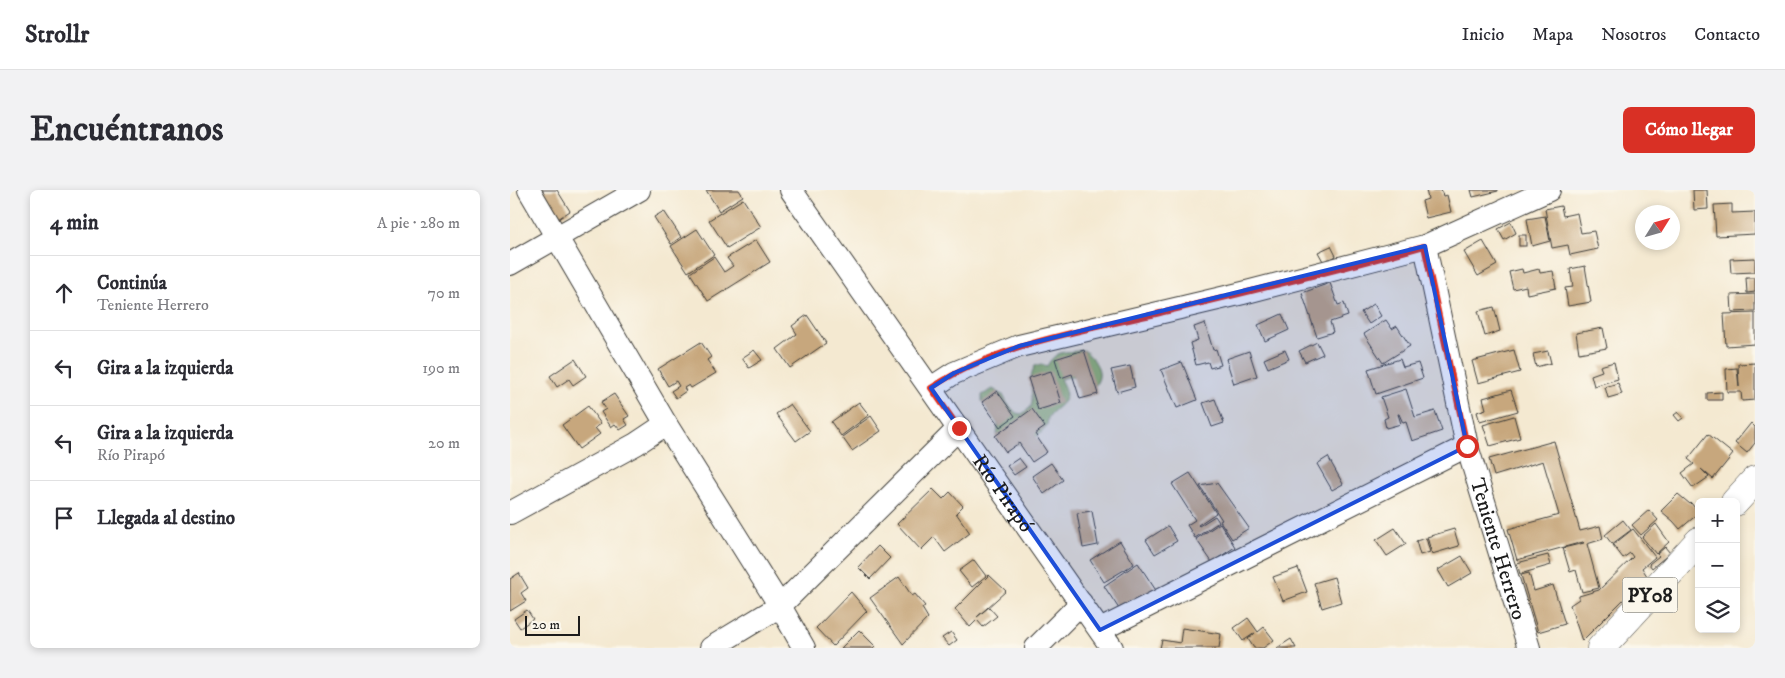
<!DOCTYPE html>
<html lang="es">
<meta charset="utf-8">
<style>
:root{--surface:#fff;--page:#f2f2f3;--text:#2b2b33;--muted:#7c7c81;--line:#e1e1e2;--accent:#d93025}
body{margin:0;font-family:"IM FELL DW Pica",serif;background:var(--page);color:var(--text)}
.controls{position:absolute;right:15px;bottom:15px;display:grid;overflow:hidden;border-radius:8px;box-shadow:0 2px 8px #0003}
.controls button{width:45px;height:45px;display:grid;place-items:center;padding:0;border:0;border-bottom:1px solid var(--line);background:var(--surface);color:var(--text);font:25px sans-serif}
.compass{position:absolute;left:1125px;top:15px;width:45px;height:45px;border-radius:50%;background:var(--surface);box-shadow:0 2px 8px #0003;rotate:53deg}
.scale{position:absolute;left:15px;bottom:12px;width:55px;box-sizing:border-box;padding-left:5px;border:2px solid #1c1c1c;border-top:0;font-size:14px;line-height:18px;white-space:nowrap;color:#1c1c1c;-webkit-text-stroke:4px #fbf7ec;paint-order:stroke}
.stop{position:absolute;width:15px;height:15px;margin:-11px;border:4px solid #d93025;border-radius:50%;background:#fff}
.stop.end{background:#d93025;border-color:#fff;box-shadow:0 1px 5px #0008}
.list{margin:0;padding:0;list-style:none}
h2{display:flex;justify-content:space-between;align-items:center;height:65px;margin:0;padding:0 20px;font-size:21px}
h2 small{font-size:16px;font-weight:400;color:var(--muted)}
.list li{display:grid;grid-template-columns:32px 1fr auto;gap:15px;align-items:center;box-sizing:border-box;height:75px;padding:0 20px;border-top:1px solid var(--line)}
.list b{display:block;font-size:19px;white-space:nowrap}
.list p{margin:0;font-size:16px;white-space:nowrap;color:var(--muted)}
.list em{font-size:16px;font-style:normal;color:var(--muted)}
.icon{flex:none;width:28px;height:28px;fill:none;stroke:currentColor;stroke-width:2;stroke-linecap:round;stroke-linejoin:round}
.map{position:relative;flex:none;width:1245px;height:458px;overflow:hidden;border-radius:8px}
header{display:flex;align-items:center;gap:30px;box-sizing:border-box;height:70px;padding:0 25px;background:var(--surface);border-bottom:1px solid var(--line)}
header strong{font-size:24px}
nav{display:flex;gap:28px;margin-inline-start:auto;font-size:18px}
.intro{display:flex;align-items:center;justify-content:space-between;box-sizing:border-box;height:120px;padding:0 30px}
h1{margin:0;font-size:35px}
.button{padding:12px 22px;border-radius:8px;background:var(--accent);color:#fff;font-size:18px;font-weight:700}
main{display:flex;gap:30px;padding:0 30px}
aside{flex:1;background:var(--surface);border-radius:8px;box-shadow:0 2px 8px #0003}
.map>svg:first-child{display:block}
</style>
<header>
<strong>Strollr</strong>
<nav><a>Inicio</a><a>Mapa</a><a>Nosotros</a><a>Contacto</a></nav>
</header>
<div class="intro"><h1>Encuéntranos</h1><a class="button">Cómo llegar</a></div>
<main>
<aside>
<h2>4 min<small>A pie · 280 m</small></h2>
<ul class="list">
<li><svg class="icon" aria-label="ahead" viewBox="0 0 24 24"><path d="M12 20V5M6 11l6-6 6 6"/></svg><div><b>Continúa</b><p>Teniente Herrero</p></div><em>70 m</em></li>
<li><svg class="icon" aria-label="left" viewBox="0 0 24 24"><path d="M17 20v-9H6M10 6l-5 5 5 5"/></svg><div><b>Gira a la izquierda</b></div><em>190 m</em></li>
<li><svg class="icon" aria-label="left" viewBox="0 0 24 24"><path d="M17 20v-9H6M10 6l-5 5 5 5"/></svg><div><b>Gira a la izquierda</b><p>Río Pirapó</p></div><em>20 m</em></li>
<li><svg class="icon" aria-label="arrive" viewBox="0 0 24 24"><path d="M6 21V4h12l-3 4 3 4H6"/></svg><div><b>Llegada al destino</b></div></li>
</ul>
</aside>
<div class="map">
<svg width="1245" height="458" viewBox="0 0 1245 458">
<rect width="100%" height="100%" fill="#fbf7ec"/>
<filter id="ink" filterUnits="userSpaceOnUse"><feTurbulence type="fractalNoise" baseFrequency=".02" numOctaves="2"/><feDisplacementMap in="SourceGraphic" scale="10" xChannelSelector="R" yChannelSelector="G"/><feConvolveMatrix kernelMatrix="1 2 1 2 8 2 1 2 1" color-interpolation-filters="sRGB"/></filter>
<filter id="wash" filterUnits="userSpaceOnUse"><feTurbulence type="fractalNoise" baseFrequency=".0096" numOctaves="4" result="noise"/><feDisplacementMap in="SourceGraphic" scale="20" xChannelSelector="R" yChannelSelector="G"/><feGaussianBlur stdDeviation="1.12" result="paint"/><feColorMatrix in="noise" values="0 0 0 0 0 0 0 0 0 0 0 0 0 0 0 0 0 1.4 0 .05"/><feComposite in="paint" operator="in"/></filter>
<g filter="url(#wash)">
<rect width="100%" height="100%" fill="#f4e9d1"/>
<path fill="#98b668" stroke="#5a6942" d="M574 160C586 171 597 184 582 199L571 195 563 186 550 189C562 211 554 210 540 225 537 228 538 231 537 235 531 248 513 254 500 256L487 246 488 234 472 211V205L483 199 493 205 497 213 506 223 512 224 521 217C525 203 516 190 525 176L531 174 537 176C548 157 556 164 574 160Z"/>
<g id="blocks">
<g fill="#c7a77d">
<polygon points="32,0 47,0 60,21 45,31"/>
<polygon points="196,0 229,0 233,6 209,21"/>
<polygon points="916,0 931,0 933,6 937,5 941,22 916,28 912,11 918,9"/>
<polygon points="961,0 988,0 988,1 963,7"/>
<polygon points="1183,0 1197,0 1198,19 1184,20"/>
<polygon points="233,9 251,37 217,58 199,30"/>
<polygon points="1222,14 1222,23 1245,22 1245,44 1206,46 1204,15"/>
<polygon points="1051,16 1053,26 1067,23 1071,43 1084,41 1088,59 1060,65 1058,55 1042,58 1035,19"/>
<polygon points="154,21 171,47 161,54 144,27"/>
<polygon points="1035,26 1040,51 1022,56 1017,29"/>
<polygon points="1001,32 1006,43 994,50 988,39"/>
<polygon points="187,39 204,65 178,82 161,56"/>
<rect x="1009" y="45" width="7" height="11"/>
<polygon points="246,50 260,72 198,111 180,83 204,67 214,82 223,76 217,68"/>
<polygon points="973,51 987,75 968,86 954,62"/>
<polygon points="821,56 826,66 814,73 808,62"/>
<polygon points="1245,68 1245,82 1221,83 1220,69"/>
<polygon points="1075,76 1081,112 1058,116 1055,98 1063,97 1060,79"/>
<polygon points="1012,79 1013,83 1029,79 1030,83 1043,81 1046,98 1017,104 1016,96 1003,99 999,82"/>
<polygon points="1236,88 1245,88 1245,102 1237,103"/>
<polygon points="820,93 828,115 834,113 838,126 820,132 823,142 807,147 792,103"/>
<polygon points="1245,104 1245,121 1222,122 1221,105"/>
<polygon points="864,114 871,126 859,134 851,122"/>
<polygon points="984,117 990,141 975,146 968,121"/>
<polygon points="1245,123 1245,154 1216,156 1214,124"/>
<polygon points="772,124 779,140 755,151 748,135"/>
<polygon points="297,125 316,153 280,178 267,159 287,144 282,136"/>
<polygon points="876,130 882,139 887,136 900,156 873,173 854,144"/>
<polygon points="695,133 703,160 706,159 711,175 700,178 698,172 686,175 680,153 688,150 684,137"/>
<polygon points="1093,138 1097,158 1069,163 1066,143"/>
<polygon points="191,152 201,167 197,170 206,183 181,198 179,195 174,198 176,201 166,208 161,201 169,196 166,191 158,196 148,179"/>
<polygon points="807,152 813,164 795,172 789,161"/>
<polygon points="244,160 252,170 239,178 232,168"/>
<polygon points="574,160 588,204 570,209 562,184 551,188 545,169"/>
<polygon points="775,160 779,169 758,178 754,169"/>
<polygon points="1004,160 1010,182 968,193 962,171"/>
<polygon points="739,161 747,186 724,194 716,169"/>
<polygon points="1038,161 1041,173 1026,177 1023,164"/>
<polygon points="65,169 76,186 63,195 59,189 47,197 40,186"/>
<polygon points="890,169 893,177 908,173 913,188 866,204 858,179"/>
<polygon points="672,172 687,210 667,218 651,180"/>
<polygon points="1104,172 1108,189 1084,196 1081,185 1092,181 1090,176"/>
<polygon points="1245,173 1245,210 1232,211 1231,202 1217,202 1216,179 1227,178 1229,197 1228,174"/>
<polygon points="620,176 625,197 607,202 601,180"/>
<polygon points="541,181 551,213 528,220 518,188"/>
<polygon points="1108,193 1112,204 1098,208 1095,197"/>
<polygon points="896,199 905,227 925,221 932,241 902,251 896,232 893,233 889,224 888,224 891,234 876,238 874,229 878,227 871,207"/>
<polygon points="1001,200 1008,221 970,232 967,222 976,219 973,208"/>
<polygon points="487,201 505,226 490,237 472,212"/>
<polygon points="1212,202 1212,210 1197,210 1197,203"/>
<polygon points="104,204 119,226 114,229 118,235 110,240 105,234 101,237 91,222 96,219 91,212"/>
<polygon points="705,209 714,233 702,237 693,213"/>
<polygon points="349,212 359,225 331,246 321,232"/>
<polygon points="280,214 300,241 286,251 266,224"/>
<polygon points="78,216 91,234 85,238 90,244 69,259 52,235"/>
<polygon points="522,219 535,237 525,244 537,262 522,272 509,253 496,262 485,246"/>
<polygon points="1168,222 1173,228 1169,231 1164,225"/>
<polygon points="361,226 371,241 342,261 332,247"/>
<polygon points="1004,226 1010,248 980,256 973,235"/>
<polygon points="1241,233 1245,237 1245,253 1237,263 1225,253"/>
<polygon points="1198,244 1223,264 1203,289 1191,279 1199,287 1183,298 1172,283 1184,274 1178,269"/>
<polygon points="1044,251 1070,341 1090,336 1093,349 1077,354 1089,398 1072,402 1066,380 1060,382 1053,358 1074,353 1073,352 1007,370 998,339 1049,325 1033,271 984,286 979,269"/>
<polygon points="818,267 833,294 822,300 807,274"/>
<polygon points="509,268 516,277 504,285 497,276"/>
<polygon points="541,273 553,290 534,304 522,286"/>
<polygon points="680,283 706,323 688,335 689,336 705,326 709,332 685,348 677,335 685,330 662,294"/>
<polygon points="707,293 739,338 722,349 710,331 712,330 690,296"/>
<polygon points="423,299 433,309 440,302 453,316 446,323 460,343 435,362 424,347 411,360 387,334"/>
<polygon points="1168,304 1180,314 1181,313 1189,323 1170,339 1163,331 1151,321"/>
<polygon points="1139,320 1148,330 1131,345 1122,335"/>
<polygon points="582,321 588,355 573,358 567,323"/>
<polygon points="1113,330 1121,340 1102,354 1095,345"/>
<polygon points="710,333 725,357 702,372 686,349"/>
<polygon points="1146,334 1159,352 1146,364 1132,347"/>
<polygon points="658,336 667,351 645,364 636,350"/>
<polygon points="885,338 896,354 877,366 866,350"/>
<polygon points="944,339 949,356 922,364 917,347"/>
<polygon points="1123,339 1145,367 1132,378 1137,386 1072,451 1060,415 1069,409 1069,406 1089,400 1123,367 1120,363 1113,368 1103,355"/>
<polygon points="916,348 920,362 910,365 906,351"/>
<polygon points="610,351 624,374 594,392 580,370"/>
<polygon points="368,356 380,368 360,389 348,377"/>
<polygon points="1155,357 1160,363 1142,378 1139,374 1149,366 1147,364"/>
<polygon points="1038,365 1041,375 1010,384 1007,373"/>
<polygon points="952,366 962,383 938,397 928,380"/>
<polygon points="464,370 476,386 462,397 449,381"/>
<polygon points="628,373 649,405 613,425 594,396"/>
<polygon points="788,378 797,402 773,411 763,387"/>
<polygon points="9,383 18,398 11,403 16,411 0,421 0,389"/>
<polygon points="1019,383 1024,401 1043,395 1055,434 1028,442 1011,385"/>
<polygon points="479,385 496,401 467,427 479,417 487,426 473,437 467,430 460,437 445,419"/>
<polygon points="389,387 402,406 405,404 415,416 412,418 418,428 393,454 360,408"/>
<polygon points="824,387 831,412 812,418 804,393"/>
<polygon points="341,402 357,421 323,456 306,438"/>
<polygon points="17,420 23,429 10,438 4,429"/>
<polygon points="738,428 748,442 754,437 764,450 753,458 744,458 738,449 745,443 733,451 724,438"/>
<polygon points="672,438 711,444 709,458 650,458 652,450 670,453"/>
<polygon points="349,440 365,456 363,458 331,458"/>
<polygon points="441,442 447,450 439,456 432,448"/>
<polygon points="781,449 786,458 767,458"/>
</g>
</g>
</g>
<g filter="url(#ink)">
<use href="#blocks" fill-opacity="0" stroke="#3c3b37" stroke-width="1"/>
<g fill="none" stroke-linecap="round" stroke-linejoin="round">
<g stroke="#3c3b37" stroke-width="24">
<g id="minor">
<polyline points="19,0 156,234 270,416 294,458"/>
<path id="s1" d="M281 0 602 458"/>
<path id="s2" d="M915 56 957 256 1019 458"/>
<polyline points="0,74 129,0"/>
<polyline points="421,198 444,183 509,156 733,103 915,56 1039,0"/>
<polyline points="0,323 126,254 156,234"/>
<polyline points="590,440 957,256"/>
<polyline points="201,458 270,416 449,238"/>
<polyline points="526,458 571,413"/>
</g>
</g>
<g stroke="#3c3b37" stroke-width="29">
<g id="highway">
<polyline points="1225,312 1245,290"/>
<polyline points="1091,458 1189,351"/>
</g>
</g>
<use href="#minor" stroke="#fff" stroke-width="22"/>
<use href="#highway" stroke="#fff" stroke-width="28"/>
</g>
</g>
<g fill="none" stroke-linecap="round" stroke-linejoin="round" filter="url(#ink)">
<path stroke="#d93025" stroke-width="6" d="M449 238 421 198C489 153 572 141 650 123 738 102 827 81 914 56L957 256"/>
</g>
<path fill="#1d4ed8" fill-opacity="0.2" stroke="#1d4ed8" stroke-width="4" stroke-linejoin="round" d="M915 56 957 256 590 440 421 198 444 183 509 156Z"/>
<g text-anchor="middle" stroke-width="5" stroke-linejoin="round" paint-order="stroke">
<rect fill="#fbf7ec" stroke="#5f5e5a" stroke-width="1" x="1112.5" y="387.5" width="55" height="35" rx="4"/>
<g font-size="20" font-weight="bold" fill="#1c1c1c">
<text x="1140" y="412">PY08</text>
</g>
<g font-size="21" fill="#1c1c1c" stroke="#fbf7ec">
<text dy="7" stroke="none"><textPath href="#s1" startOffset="370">Río Pirapó</textPath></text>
<text dy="7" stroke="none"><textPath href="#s2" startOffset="312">Teniente Herrero</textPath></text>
</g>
</g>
</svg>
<div class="controls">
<button>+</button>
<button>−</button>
<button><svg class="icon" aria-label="layers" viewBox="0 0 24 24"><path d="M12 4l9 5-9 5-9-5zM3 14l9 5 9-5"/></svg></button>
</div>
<svg class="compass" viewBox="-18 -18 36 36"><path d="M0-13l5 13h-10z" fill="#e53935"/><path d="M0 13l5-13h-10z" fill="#7c7c81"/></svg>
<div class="scale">20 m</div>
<div class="stop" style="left:957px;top:256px"></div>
<div class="stop end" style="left:449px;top:238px"></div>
</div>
</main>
